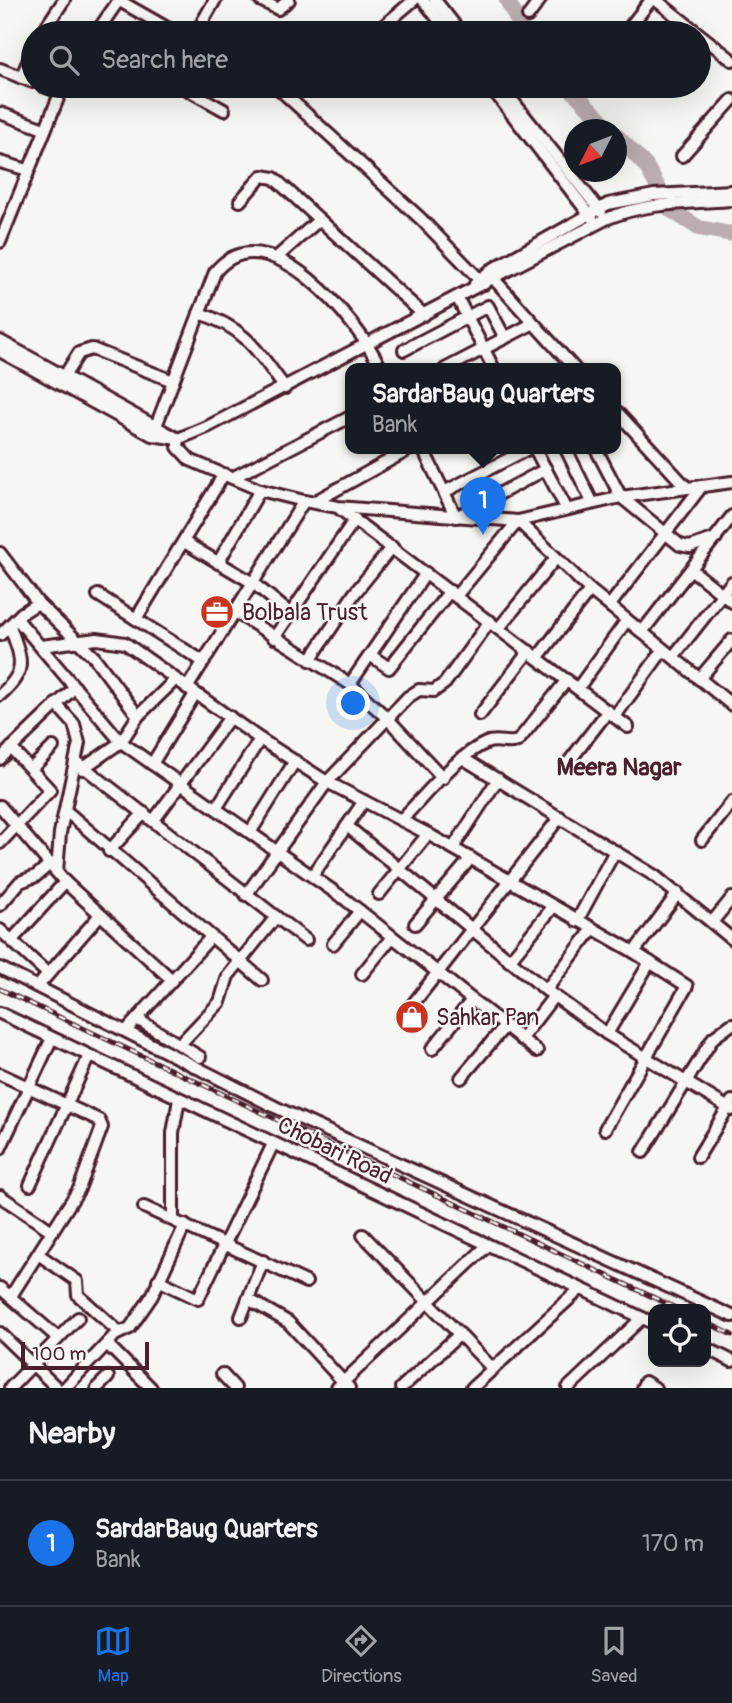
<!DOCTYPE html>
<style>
:root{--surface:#171b24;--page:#20242c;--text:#f1f3f6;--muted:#9ea1a6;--line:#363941;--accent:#1a73e8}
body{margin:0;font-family:Pangolin,sans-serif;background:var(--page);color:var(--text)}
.controls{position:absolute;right:21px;bottom:21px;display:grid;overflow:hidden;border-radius:14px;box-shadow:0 7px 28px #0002}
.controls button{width:63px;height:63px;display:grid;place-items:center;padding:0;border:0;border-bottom:2px solid var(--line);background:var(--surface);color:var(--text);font:35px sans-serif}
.compass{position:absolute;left:564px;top:119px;width:63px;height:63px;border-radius:50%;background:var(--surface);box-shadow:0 7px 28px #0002;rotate:228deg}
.scale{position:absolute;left:21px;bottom:18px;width:128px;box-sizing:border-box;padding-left:7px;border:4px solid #4a1f2b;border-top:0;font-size:19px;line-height:24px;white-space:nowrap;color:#4a1f2b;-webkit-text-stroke:5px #f6f6f2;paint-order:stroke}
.you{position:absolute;left:354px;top:704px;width:24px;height:24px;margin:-18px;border:5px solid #fff;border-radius:50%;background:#1a73e8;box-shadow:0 0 0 10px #1a73e833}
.badge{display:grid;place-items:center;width:46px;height:46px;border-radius:50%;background:var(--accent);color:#fff;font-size:23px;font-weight:700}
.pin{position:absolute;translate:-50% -58px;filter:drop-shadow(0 2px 4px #0008)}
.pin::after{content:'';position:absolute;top:37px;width:24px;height:21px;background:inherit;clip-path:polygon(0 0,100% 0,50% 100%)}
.popup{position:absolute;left:345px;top:363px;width:276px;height:91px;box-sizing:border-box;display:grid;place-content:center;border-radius:14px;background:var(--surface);filter:drop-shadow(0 2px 5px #0005);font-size:23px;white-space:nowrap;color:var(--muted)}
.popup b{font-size:26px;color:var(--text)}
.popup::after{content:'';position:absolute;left:50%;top:100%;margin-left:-14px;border:14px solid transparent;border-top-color:var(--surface)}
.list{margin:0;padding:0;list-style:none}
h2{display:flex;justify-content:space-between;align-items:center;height:91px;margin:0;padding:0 28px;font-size:30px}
h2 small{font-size:23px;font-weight:400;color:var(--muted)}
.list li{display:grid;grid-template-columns:46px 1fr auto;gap:21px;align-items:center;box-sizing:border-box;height:126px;padding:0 28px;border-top:2px solid var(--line)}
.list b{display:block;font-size:26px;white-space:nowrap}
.list p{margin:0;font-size:23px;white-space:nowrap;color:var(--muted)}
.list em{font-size:23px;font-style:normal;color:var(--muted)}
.icon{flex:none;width:38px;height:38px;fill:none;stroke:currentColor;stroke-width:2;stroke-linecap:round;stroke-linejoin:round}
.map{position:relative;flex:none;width:732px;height:1388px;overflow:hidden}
.search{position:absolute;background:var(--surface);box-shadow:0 7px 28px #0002;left:21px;right:21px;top:21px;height:77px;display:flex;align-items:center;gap:18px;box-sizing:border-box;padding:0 24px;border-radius:38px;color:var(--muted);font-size:26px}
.sheet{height:217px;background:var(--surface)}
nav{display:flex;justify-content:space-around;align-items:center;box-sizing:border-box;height:98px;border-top:2px solid var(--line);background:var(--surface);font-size:19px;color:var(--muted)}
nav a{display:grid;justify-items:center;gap:4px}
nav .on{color:var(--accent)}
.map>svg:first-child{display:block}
</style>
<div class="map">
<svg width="732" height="1388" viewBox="0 0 732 1388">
<rect width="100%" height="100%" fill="#f6f6f2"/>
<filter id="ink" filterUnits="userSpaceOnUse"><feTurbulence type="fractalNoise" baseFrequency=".0143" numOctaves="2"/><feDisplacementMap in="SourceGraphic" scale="14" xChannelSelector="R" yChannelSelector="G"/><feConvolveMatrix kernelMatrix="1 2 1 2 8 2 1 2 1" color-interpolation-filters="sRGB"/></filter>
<g filter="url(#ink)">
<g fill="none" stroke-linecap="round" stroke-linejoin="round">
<g stroke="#bbadae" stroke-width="16">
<polyline points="507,0 524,33"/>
<polyline points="568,86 611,130"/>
<polyline points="616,135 646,166 671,210 699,228 732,234"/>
</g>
<g stroke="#4a1f2b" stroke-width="16">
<g id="minor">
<polyline points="118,0 176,33"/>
<polyline points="260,0 278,9 289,0"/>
<polyline points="423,0 449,33"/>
<polyline points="435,0 461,33"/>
<polyline points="656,0 732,60"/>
<polyline points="528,16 540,0"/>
<polyline points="42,33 64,0"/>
<polyline points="96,33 119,0"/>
<polyline points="196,33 215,0"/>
<polyline points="375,33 414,0"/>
<polyline points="625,33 651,0"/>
<polyline points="0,69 33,82"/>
<polyline points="21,78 33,50"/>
<polyline points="43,86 60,92"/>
<polyline points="181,86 224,110"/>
<polyline points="276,86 421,219 484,284"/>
<polyline points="490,86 592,218"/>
<polyline points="501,86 601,212"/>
<polyline points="0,113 44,129"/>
<polyline points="682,156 732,100"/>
<polyline points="0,162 28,170"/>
<polyline points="240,201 262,176 274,178 424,315"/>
<polyline points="0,242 63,86"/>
<polyline points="276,258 319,220"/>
<polyline points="494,279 575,369"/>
<polyline points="475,284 491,270 608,204 654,195 732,191"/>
<polyline points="457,297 494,369"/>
<path d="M199 313C246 328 257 350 285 388"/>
<polyline points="0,341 178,439"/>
<polyline points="404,350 488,306 505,338"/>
<path d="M0 351 152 435 178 439 209 426 606 219C645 202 690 203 732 200"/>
<polyline points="445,369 532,324"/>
<polyline points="65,375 79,353 92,349 173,381"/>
<polyline points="616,411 687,488"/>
<path d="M156 426 215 272C267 208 360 323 381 369"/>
<polyline points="178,439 178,447 190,460 260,490 304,501 338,507 518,521 621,497 732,482"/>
<polyline points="423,449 456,517 546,469"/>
<polyline points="535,449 566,508"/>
<polyline points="566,449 592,502"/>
<polyline points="596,449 621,497 680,545 690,547 716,538"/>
<polyline points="232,478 350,417"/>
<polyline points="444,492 528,449"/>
<polyline points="314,502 410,449"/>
<polyline points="340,509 628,727"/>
<polyline points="184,542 253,583 291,614"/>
<polyline points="0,553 38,603 94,657 138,716"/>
<polyline points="218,563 260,490"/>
<polyline points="692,570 732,602"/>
<polyline points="98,595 204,662"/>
<polyline points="456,596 518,521 590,590 732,705"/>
<polyline points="610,605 702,486"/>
<polyline points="235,612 350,684 388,719 443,778"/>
<polyline points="17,619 121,742 346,900 537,1051"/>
<polyline points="136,619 224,474"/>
<polyline points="499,628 555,559"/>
<polyline points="642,632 732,516"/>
<polyline points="0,635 22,613 38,603"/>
<polyline points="274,638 355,519"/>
<polyline points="41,646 97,639 125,643 260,739 327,782 428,834 634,952 687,986 605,1129"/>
<polyline points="370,655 389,668 450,591"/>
<polyline points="538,657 590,590"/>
<polyline points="673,657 732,582"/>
<polyline points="310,660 354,594 392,547"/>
<polyline points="699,679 732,640"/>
<polyline points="350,684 426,573"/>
<polyline points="187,688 304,501"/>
<polyline points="578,688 627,620"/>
<path d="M0 695C29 670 21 659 10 626"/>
<polyline points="56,704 74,724 79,743 60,833 57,872"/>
<polyline points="480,715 529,651"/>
<polyline points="615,716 663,650"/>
<polyline points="0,759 75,687"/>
<polyline points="464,759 655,876 732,939"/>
<polyline points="76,761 306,940"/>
<polyline points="568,763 608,711"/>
<polyline points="152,764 195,694"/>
<polyline points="31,769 53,747"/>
<polyline points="82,769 121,742 138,716 175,680"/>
<polyline points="0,806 65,882 172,980"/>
<polyline points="217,807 260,739"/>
<polyline points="66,811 262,980"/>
<polyline points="154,820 230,717"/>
<path d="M401 820C424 797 457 755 486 743 497 738 507 745 518 741L567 680"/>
<polyline points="347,826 546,990 607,1034 732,1110"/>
<polyline points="251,831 295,761"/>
<polyline points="702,840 732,802"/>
<polyline points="0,843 50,790 11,748"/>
<polyline points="453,848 498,779"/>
<polyline points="109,851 144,813"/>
<polyline points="313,875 364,801"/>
<polyline points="379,894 428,834"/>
<polyline points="246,895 327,782 408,697 419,690 434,691 445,683 490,621"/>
<polyline points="0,905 20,882 36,876 51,863"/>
<polyline points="577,921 615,851"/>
<polyline points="713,921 732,898"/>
<polyline points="415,924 471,858"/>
<polyline points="0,930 48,974"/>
<polyline points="12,940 65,882"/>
<polyline points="333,944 360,911"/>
<polyline points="634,952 678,893"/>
<polyline points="509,961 553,907"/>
<polyline points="0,968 275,1107 732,1316"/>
<polyline points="362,974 392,937"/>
<polyline points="38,986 100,915"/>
<polyline points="546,990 592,930"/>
<polyline points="0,1013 653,1323"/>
<polyline points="402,1018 560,817"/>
<polyline points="137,1019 200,1057"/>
<polyline points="126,1031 211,937"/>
<polyline points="607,1034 650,962"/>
<polyline points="521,1039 554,996"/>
<polyline points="180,1044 220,1002 228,976 276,917"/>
<polyline points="432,1049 472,1000"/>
<polyline points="0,1074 99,1120 102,1127 79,1189 11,1296"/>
<polyline points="461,1078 505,1026"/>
<polyline points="0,1149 52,1038"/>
<polyline points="643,1152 713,1038 732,1024"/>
<polyline points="698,1157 732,1101"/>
<polyline points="30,1185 89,1056"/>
<polyline points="0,1196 52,1231"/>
<polyline points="144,1207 306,1282"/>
<polyline points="173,1219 173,1133 179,1099"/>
<polyline points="363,1235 493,1369"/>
<polyline points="38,1254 77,1281 78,1295 119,1332"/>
<polyline points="158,1280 198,1299 273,1144"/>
<polyline points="0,1288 58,1338"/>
<polyline points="248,1299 288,1322 349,1388"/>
<polyline points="241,1317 263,1261"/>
<polyline points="0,1333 57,1388"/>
<polyline points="107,1344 151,1388"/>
<polyline points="706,1348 732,1361"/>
<polyline points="222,1374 235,1388"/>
<polyline points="10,1388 78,1318"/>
<polyline points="65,1388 115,1335 130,1328 152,1296 185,1225"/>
<polyline points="97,1388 108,1377"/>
<polyline points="337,1388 487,1246"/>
<polyline points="401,1388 460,1334"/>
<polyline points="472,1388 580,1289"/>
<polyline points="568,1388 642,1318"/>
<polyline points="642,1388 645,1382 655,1388"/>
</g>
</g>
<use href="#minor" stroke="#f6f6f2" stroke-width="10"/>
<g stroke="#4a1f2b" stroke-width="5">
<g id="rail">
<polyline points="0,989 678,1309"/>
<polyline points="706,1322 732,1335"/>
</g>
</g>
<use href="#rail" stroke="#f6f6f2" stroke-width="2.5" stroke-dasharray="8" stroke-linecap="butt"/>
</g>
</g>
<defs>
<g id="office-disc" transform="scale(1.75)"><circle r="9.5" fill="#c8321e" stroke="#f6f6f2"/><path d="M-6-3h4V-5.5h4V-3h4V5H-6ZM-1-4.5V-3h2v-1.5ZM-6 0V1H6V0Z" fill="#fff"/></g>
<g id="shop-disc" transform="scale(1.75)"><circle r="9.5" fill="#c8321e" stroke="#f6f6f2"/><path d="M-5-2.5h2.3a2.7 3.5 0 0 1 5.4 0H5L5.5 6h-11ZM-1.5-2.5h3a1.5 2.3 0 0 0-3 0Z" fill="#fff"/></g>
</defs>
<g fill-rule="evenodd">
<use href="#office-disc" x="217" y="612"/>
<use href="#shop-disc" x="412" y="1017"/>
</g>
<g text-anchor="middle" stroke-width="5" stroke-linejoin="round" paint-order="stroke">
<g font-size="23" fill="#4a1f2b" stroke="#f6f6f2" text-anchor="start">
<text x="242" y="620">Bolbala Trust</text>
<text x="436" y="1025">Sahkar Pan</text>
</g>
<g font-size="23" fill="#4a1f2b" stroke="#f6f6f2">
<text transform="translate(335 1150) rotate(26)" y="8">Chobari Road</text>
</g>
<g font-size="24" font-weight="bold" fill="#4a1f2b" stroke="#f6f6f2">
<text x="619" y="775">Meera Nagar</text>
</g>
</g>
</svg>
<div class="controls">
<button><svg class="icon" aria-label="locate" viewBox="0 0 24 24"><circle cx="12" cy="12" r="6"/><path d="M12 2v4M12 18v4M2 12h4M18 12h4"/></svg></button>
</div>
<svg class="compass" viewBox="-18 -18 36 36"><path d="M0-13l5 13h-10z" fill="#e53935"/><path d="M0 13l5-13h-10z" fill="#9ea1a6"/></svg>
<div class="scale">100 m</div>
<div class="you"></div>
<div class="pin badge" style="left:483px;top:535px">1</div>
<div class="popup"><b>SardarBaug Quarters</b>Bank</div>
<div class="search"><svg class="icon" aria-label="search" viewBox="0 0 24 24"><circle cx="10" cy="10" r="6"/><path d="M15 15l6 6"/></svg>Search here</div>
</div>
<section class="sheet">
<h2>Nearby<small></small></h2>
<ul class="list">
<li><span class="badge">1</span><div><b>SardarBaug Quarters</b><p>Bank</p></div><em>170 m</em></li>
</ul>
</section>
<nav>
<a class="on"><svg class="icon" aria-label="map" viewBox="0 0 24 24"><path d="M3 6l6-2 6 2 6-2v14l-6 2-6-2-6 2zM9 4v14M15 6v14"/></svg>Map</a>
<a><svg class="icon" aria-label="directions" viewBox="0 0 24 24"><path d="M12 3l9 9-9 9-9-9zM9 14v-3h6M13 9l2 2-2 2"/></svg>Directions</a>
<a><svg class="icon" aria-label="saved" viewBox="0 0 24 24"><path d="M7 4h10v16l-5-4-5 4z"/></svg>Saved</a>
</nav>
